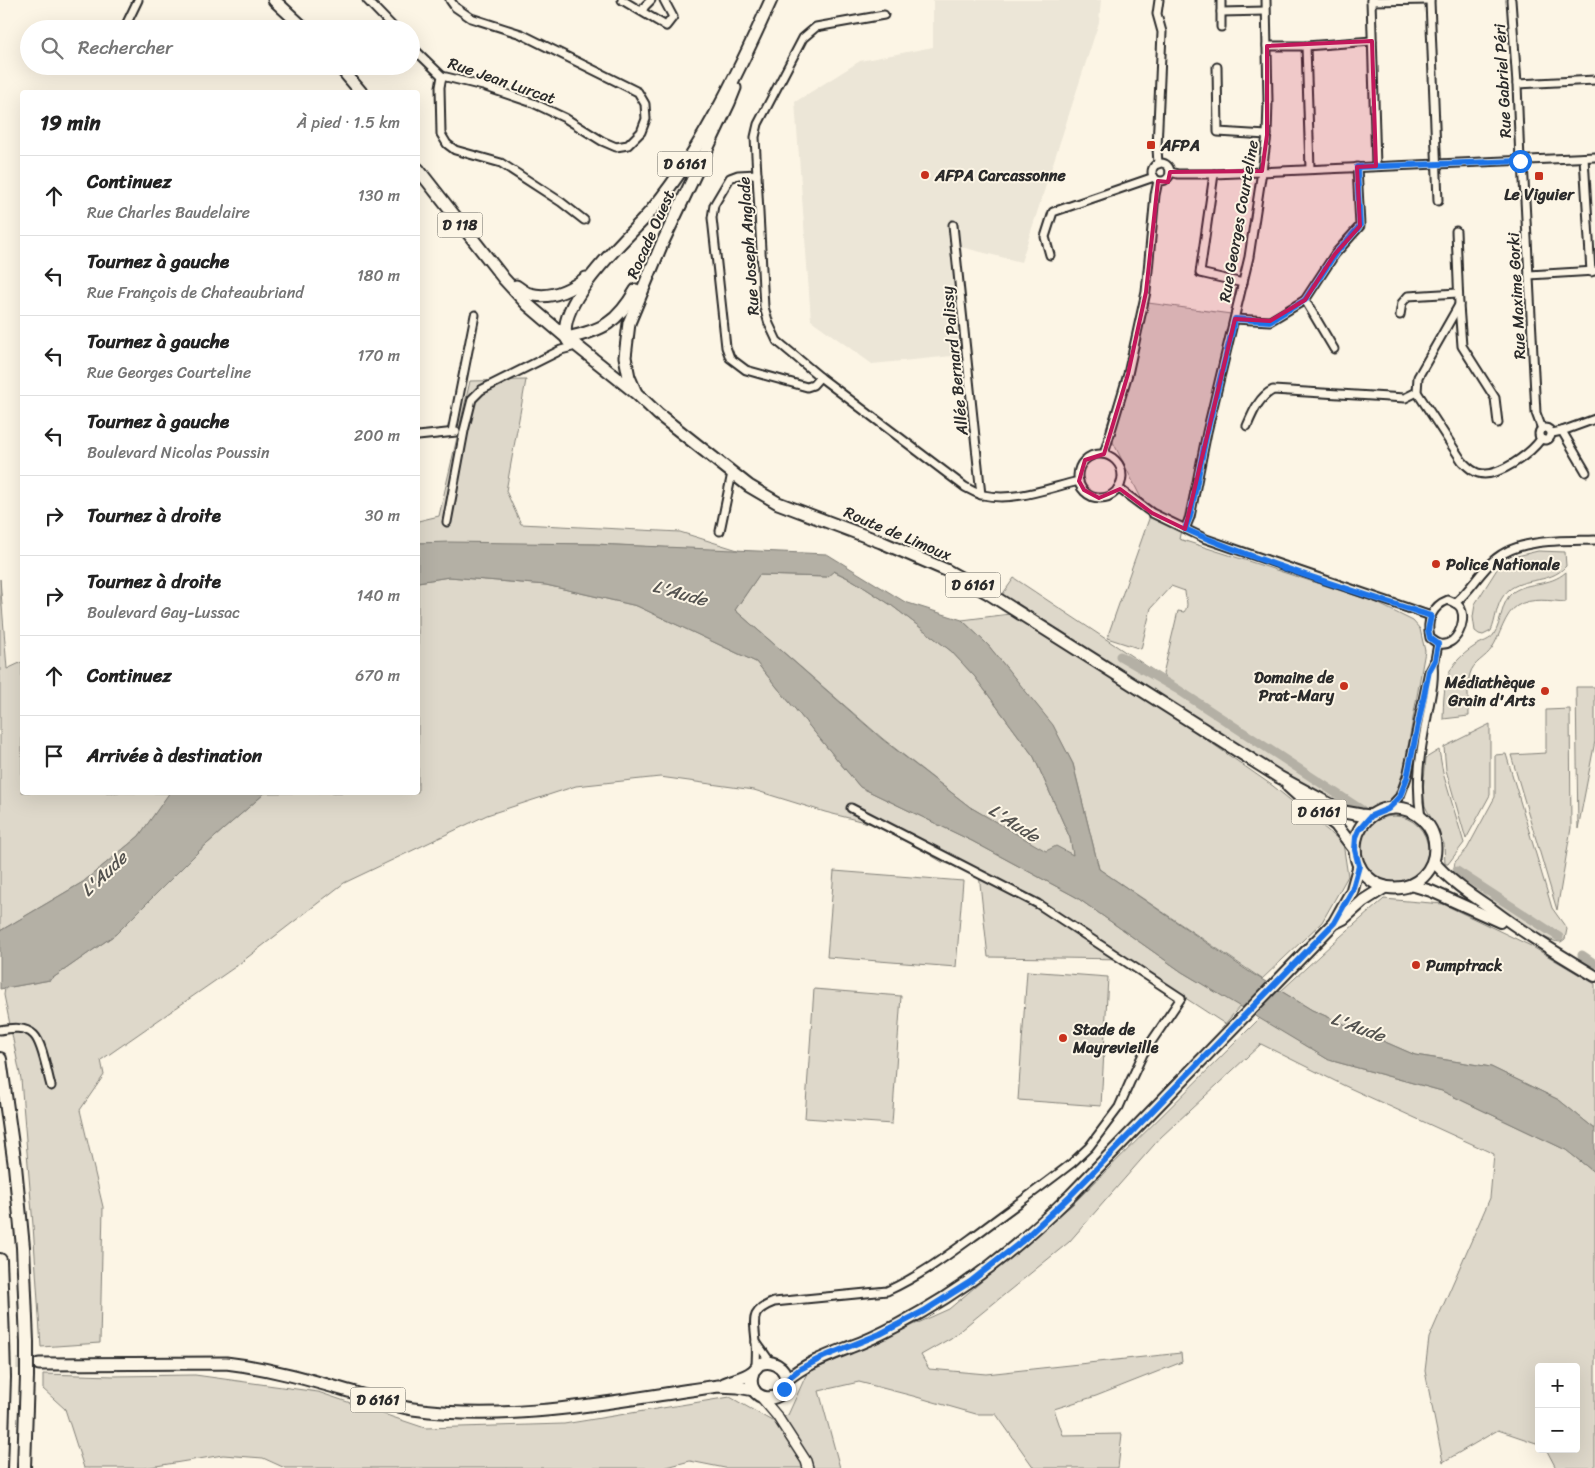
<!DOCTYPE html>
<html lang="fr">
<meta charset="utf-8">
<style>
:root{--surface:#fff;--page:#f2f2f2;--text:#222;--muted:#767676;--line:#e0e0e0}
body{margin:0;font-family:Sriracha,sans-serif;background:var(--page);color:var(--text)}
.controls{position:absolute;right:15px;bottom:15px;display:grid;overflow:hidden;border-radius:5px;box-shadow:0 5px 20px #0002}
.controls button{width:45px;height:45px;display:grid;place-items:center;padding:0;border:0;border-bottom:1px solid var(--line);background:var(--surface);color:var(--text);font:25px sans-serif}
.stop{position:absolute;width:15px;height:15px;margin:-11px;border:4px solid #1a73e8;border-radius:50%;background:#fff}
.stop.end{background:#1a73e8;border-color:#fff;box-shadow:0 1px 5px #0008}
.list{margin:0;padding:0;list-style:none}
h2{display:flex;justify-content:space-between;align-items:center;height:65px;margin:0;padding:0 20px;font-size:21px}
h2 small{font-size:16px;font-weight:400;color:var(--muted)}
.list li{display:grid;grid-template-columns:32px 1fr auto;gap:15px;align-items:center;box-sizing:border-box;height:80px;padding:0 20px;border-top:1px solid var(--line)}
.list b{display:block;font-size:19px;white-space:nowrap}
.list p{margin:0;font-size:16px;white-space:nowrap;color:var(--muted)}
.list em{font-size:16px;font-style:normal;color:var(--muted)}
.icon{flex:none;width:28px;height:28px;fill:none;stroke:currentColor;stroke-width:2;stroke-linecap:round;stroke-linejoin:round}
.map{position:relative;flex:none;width:1595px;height:1468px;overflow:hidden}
.search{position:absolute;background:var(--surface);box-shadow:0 5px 20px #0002;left:20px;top:20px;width:400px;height:55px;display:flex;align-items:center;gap:12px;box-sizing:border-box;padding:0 18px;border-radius:28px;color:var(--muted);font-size:19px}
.panel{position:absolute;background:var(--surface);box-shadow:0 5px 20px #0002;left:20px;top:90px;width:400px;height:705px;border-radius:5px}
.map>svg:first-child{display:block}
</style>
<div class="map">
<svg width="1595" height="1468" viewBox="0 0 1595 1468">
<rect width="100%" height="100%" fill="#fcf5e5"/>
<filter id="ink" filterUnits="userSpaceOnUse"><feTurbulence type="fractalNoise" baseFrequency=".02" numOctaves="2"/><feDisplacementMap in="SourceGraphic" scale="10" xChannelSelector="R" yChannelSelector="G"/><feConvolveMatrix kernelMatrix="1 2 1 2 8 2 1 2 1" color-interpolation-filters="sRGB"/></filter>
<g filter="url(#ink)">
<polygon fill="#ece6d7" points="933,0 1101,0 1099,22 1021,262 961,247 973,354 872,364 811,320 795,102 860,61 933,47"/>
<g fill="#ded8ca" stroke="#84827a">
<path d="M1148 303 1231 314 1179 539 1373 601 1413 621 1420 629 1425 651 1404 769 1394 798 1386 804 1358 812 1336 805 1168 701 1002 595 1014 578 1166 679 1163 674 1178 611 1184 612C1190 605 1185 599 1185 591L1171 586 1151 608 1141 649 1107 638 1150 516 1106 428Z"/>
<polygon points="526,380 506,491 521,524 680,532 741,551 594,544 418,543 418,521 439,516 470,381"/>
<path d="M1538 551 1565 552 1566 566C1549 586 1519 575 1504 595 1496 605 1496 620 1491 631L1483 635 1479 634 1475 631 1473 617 1475 604 1499 566 1517 556Z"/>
<polygon points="833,571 854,581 891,605 951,651 975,677 1034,757 1070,838 1074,855 1046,852 970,807 883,739 735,610 759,575 827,577"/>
<path d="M1566 572V602C1551 601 1531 597 1517 606 1505 613 1500 636 1492 648 1486 658 1473 662 1470 674 1466 687 1469 703 1469 716L1443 719C1444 684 1444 666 1475 646 1481 642 1491 640 1494 634 1502 622 1501 601 1513 592 1529 581 1549 587 1566 572Z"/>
<polygon points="449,577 546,585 637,606 756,662 860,787 972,841 1076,897 1182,972 1240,1006 1225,1024 1126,959 988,957 979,874 942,862 884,827 825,812 754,790 660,777 576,786 487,815 344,883 235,967 101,1060 104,1075 80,1110 103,1207 100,1343 41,1347 33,1225 21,1079 4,995 5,988 50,980 116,934 199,851 265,793 418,792 418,582"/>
<polygon points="0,579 7,669 22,662 22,792 170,793 139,836 83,882 0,931"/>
<polygon points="1010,614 1097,666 1197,733 1273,786 1343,843 1348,876 1322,922 1262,979 1099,869 1073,764 1053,726 988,645 962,620"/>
<polygon points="1576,687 1595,687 1595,741 1578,829"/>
<polygon points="1570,709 1571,828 1557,910 1511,755 1546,753 1546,710"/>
<polygon points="1490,724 1490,795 1466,839 1446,770 1444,747"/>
<polygon points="1439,750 1443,773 1464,843 1448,864 1445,864 1444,844 1425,806 1423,791 1426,758"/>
<path d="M1506 754 1552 908 1567 929 1565 939 1561 942C1539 943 1471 890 1453 873L1455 862 1467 849 1495 797V755Z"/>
<circle cx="1394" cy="850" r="34"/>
<polygon points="834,871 963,881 956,967 827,957"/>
<polygon points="1384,899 1443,904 1531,946 1595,984 1595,1129 1559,1100 1491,1067 1415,1055 1312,1010 1281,991 1333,943"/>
<polygon points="1027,971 1108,977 1101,1106 1018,1100"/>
<polygon points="814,989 901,996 892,1124 805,1118"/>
<polygon points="1260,1018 1329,1060 1442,1091 1566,1150 1595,1173 1595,1468 1556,1468 1546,1449 1576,1449 1576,1367 1539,1367 1539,1444 1498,1430 1443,1462 1425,1371 1429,1338 1490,1198 1494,1154 1343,1085 1261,1044 1161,1137 1069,1242 951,1338 921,1355 929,1369 986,1374 1181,1353 1182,1362 1096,1396 1054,1409 1063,1435 1122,1434 1118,1468 1034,1468 996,1414 976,1414 913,1396 859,1382 819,1391 840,1468 725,1468 690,1461 663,1468 285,1468 263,1458 223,1455 144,1468 84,1468 65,1409 43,1389 43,1374 114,1376 195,1375 318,1392 425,1428 564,1424 730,1397 772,1421 788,1415 807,1373 949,1309 1073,1204"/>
</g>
<g fill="#b4b0a5" stroke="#7d7b74" fill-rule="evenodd">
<path d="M449 542 594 544 827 554 905 602 962 620 988 645 1053 725 1073 764 1099 869 1248 971 1312 1010 1415 1055 1491 1067 1559 1100 1595 1129V1173L1566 1150 1442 1091 1329 1060 1182 972 1076 897 972 841 860 787 756 662 637 606 546 585 449 577 418 582V543ZM834 571 854 581 891 605 951 651 975 677 1034 757 1070 838 1073 855 1056 846 1046 851 970 807 882 739 735 610 759 575 827 577Z"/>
<polygon points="170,792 265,793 199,851 116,934 50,980 0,989 0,931 83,882 139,836"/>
</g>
<polygon fill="#fcf5e5" points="1269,981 1281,988 1254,1017 1242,1010"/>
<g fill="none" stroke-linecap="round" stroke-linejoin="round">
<g stroke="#b4b0a5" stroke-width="9">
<polyline points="1120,656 1177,689 1362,810"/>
<polyline points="1457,871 1559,937"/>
<polyline points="1582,955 1595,964"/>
</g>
<polyline stroke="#d2cdc0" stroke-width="11" stroke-dasharray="11 5.5" stroke-linecap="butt" points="0,1363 35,1364"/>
<g stroke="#2b2b2b" stroke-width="11">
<g id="minor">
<polyline points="367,0 395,29"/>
<polyline points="622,0 666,26 673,17 664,0"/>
<polyline points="1221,0 1221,27"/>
<polyline points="1371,0 1376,166"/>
<polyline points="1511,0 1517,84 1520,161"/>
<polyline points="1371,1 1430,0"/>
<polyline points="1430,1 1438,201"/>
<polyline points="642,11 645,6 651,0"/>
<polyline points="1221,12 1265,11"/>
<path d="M884 15 816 27 803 38 758 124 755 137 764 307 769 324 777 341 820 377 965 487C971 490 977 494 983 495 1015 502 1048 488 1079 481"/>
<polyline points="124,29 138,0"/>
<polyline points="411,46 442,76 483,86 533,103 565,118 602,141 616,147 628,145 641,132 646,119 645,104 638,92 521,34 471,18 455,7 450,0"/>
<polyline points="1267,46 1306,46 1372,41"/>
<polyline points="1306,46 1310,169"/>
<polyline points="1217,67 1218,132 1267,135"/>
<polyline points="442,76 440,87 441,134 447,144 455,150 501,163 561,202 584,220"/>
<polyline points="1517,84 1595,80"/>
<polyline points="1584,158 1591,272"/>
<polyline points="1523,161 1536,413 1542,429"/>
<circle cx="1161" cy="172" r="9"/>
<polyline points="1158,164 1157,148 1162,32 1157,14 1159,0"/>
<polyline points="1170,172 1178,174 1214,174 1595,157"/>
<polyline points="757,174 738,175 730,178 714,205 712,218 726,347 730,358 746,370 807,387 813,385 820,377"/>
<polyline points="1214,174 1200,273 1243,283"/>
<polyline points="953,225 981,495"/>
<polyline points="1456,231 1459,305 1462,346 1495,398 1498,423"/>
<polyline points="1050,255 1045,237 1053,212 1154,177"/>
<polyline points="1529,275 1595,271"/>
<polyline points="1305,300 1334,349"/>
<path d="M1459 305 1418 377 1417 392 1462 461C1467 466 1471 471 1478 473 1497 479 1530 454 1541 439"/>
<polyline points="1400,315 1402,303 1408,296 1458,293"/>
<polyline points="1235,319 1270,321 1305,300 1335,254 1360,226 1357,167"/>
<path d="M1247 426C1253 412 1259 397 1273 390L1405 398 1417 392"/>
<circle cx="1545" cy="434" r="6"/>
<polyline points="1562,431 1586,472"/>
<polyline points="452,432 475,315"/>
<polyline points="1552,433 1562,431 1595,419"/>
<polyline points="418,436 456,432"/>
<polyline points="1104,454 1128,374 1146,292 1155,195 1158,181"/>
<circle cx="1100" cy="476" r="22"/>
<polyline points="1118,488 1152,513 1206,539 1431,616"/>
<polyline points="447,522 464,431 472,399 481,390 561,350 572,347"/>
<polyline points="1185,529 1190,517 1207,432 1249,257 1262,171 1267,135 1268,101 1266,0"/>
<polyline points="720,531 732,473"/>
<path d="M1448 600C1453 602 1459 604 1461 609 1467 622 1456 647 1440 644 1436 643 1433 640 1430 638 1426 621 1432 606 1448 600Z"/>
<path d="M1455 603C1470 591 1479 573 1494 560 1519 538 1564 541 1595 540"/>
<polyline points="1388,809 1400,796 1407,777 1429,671 1435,660 1438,644"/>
<path d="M1421 818C1415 782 1420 753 1427 717 1430 699 1435 682 1433 663"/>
<path d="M0 1030C11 1028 25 1026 34 1035 43 1044 47 1073 51 1086"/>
<polyline points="756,1342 771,1363"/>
<path d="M756 1367C756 1359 757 1351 756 1343 755 1321 748 1312 774 1302L887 1291C920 1276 948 1255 977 1234 1009 1210 1041 1187 1072 1163L1089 1147 1119 1107 1130 1082 1143 1054 1181 998 1038 904 851 808"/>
</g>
</g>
<g stroke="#2b2b2b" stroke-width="12">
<polyline id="tertiary" points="761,1397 777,1416 806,1461 808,1468"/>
</g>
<g stroke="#2b2b2b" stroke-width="14">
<g id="secondary">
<path d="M1433 861C1451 882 1470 894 1492 909 1525 934 1560 955 1595 976"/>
<polyline points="1411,885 1431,891 1500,922"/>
</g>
</g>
<g stroke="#2b2b2b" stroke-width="15">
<g id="primary">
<polyline points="274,0 305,29"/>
<polyline points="339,66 361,92"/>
<polyline points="418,169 504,279 527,304 567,338 637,394 658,414 749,486 778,503 881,542 946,570 988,593 1279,777 1344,812 1361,815 1371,816"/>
<path d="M516 286C521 289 525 293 530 294 551 300 570 290 586 278"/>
<path d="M567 338C603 330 617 323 636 290"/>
<path d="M568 341C551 309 622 242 643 220 697 160 738 73 771 0"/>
<polyline points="636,393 629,377 625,357 629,323 661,246 729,103 735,88"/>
<polyline points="1288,786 1300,797 1336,825 1355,850"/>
<circle cx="1395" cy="848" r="40"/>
<polyline points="1336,922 1344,918 1363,901 1385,887"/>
<path d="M39 1364 226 1363C269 1368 310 1380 352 1392 372 1398 392 1406 413 1409 516 1423 618 1400 718 1386L738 1387 754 1390"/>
<path d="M786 1380C805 1364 827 1356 850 1347 867 1341 883 1333 898 1325 966 1289 1017 1248 1071 1195L1334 923 1352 891 1359 866"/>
<path d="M724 1384C732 1380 745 1378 752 1372 755 1370 757 1366 760 1364 772 1359 785 1367 786 1379 788 1407 742 1403 753 1372"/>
</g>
</g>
<g stroke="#2b2b2b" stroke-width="16">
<g id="motorway">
<polyline points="0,1059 15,1166 23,1247 27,1342"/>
<polyline points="0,1260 3,1340"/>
<polyline points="1,1468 4,1377"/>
<polyline points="24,1468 27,1376"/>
</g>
</g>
<use href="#minor" stroke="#fcf5e5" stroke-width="7"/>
<use href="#tertiary" stroke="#fcf5e5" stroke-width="9"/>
<use href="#secondary" stroke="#fcf5e5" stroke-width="10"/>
<use href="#primary" stroke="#fcf5e5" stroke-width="11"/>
<use href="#motorway" stroke="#fcf5e5" stroke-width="12"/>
<g stroke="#2b2b2b" stroke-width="16" stroke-linecap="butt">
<g id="motorway-bridge">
<polyline points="3,1340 4,1377"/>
<polyline points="27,1376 27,1342"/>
</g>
</g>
<use href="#motorway-bridge" stroke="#fcf5e5" stroke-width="12"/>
</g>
</g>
<g fill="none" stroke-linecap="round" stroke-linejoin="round" filter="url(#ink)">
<path stroke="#1a73e8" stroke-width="6" d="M784 1389 786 1380 800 1369 823 1357 880 1334 924 1311 970 1282 1021 1242 1071 1195 1334 923 1352 891 1359 866 1355 850 1356 837 1359 830 1371 816 1388 809 1393 804 1400 796 1407 778 1429 671 1435 660 1438 644 1430 638 1428 630 1431 616C1348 589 1264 564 1185 529L1190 517 1207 432 1235 319 1270 321 1305 300 1335 254 1360 226 1357 167 1520 161"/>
</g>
<path fill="#c2185b" fill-opacity="0.2" stroke="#c2185b" stroke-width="4" stroke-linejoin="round" d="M1372 41 1376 166 1357 167 1360 226 1335 254 1305 300 1270 321 1235 319 1185 529 1152 513 1120 489 1099 498 1084 490 1079 481 1085 460 1104 454 1128 374 1146 292 1158 181 1168 182 1170 172 1262 171 1267 135V46Z"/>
<g fill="#c8321e" stroke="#fcf5e5" stroke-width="2">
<rect x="1146" y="140" width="10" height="10" rx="2.5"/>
<circle cx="925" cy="175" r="5"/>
<rect x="1534" y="171" width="10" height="10" rx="2.5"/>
<circle cx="1436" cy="564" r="5"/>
<circle cx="1344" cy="686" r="5"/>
<circle cx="1545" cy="691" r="5"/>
<circle cx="1416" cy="965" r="5"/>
<circle cx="1063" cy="1038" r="5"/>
</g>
<g text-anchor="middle" stroke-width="4" stroke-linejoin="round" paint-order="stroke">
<g fill="#fcf5e5" stroke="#6a6863" stroke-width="1">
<rect x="657.5" y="151.5" width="55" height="25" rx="4"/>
<rect x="437.5" y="212.5" width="45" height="25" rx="4"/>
<rect x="945.5" y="572.5" width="55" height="25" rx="4"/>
<rect x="1291.5" y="799.5" width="55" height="25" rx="4"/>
<rect x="350.5" y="1387.5" width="55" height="25" rx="4"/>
</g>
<g font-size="15" font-weight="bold" fill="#2b2b2b">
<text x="685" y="169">D 6161</text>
<text x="460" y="230">D 118</text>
<text x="973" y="590">D 6161</text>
<text x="1319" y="817">D 6161</text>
<text x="378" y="1405">D 6161</text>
</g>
<g font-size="16" fill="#2b2b2b" stroke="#fcf5e5">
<text transform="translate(502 80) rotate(19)" y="6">Rue Jean Lurcat</text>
<text transform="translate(1502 81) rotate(-93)" y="6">Rue Gabriel Péri</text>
<text transform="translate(1238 221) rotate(-80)" y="6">Rue Georges Courteline</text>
<text transform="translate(650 234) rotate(-66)" y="6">Rocade Ouest</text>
<text transform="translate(748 246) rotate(-94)" y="6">Rue Joseph Anglade</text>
<text transform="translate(1516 296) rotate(-93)" y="6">Rue Maxime Gorki</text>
<text transform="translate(954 361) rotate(-96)" y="6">Allée Bernard Palissy</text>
<text transform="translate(898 533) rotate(23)" y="6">Route de Limoux</text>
</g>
<g font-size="16" font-weight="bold" fill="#2b2b2b" stroke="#fcf5e5" text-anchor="start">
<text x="1161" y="151">AFPA</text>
<text x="935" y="181">AFPA Carcassonne</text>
<text x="1539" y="200" text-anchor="middle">Le Viguier</text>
<text x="1446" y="570">Police Nationale</text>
<text x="1334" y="683" text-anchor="end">Domaine de<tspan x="1334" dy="18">Prat-Mary</tspan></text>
<text x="1535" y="688" text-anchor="end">Médiathèque<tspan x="1535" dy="18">Grain d'Arts</tspan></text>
<text x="1426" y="971">Pumptrack</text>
<text x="1073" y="1035">Stade de<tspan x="1073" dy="18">Mayrevieille</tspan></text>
</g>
<g font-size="18" font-style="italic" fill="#545350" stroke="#fcf5e5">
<text transform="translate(680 593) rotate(16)" y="6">L'Aude</text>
<text transform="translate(1014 823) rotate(33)" y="6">L'Aude</text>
<text transform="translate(104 874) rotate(-43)" y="6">L'Aude</text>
<text transform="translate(1358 1027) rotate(20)" y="6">L'Aude</text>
</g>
</g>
</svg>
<div class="controls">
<button>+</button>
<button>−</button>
</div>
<div class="stop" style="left:1520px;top:161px"></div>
<div class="stop end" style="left:784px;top:1389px"></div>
<div class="search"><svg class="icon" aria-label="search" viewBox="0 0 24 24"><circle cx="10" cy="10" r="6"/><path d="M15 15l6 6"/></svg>Rechercher</div>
<section class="panel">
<h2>19 min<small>À pied · 1.5 km</small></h2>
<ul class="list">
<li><svg class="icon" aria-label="ahead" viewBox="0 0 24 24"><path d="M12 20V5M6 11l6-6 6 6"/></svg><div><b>Continuez</b><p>Rue Charles Baudelaire</p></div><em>130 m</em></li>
<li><svg class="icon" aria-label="left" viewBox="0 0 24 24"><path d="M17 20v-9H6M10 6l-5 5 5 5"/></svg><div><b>Tournez à gauche</b><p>Rue François de Chateaubriand</p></div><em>180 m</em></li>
<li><svg class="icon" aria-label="left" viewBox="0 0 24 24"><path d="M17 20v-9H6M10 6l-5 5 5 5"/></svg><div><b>Tournez à gauche</b><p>Rue Georges Courteline</p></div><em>170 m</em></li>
<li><svg class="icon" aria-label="left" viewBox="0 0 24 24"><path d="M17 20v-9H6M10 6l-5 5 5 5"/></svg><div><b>Tournez à gauche</b><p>Boulevard Nicolas Poussin</p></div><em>200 m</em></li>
<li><svg class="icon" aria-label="right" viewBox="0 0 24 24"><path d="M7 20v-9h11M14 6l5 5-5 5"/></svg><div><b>Tournez à droite</b></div><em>30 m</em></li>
<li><svg class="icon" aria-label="right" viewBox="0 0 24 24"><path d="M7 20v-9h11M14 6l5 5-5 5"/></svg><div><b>Tournez à droite</b><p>Boulevard Gay-Lussac</p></div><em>140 m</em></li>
<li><svg class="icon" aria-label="ahead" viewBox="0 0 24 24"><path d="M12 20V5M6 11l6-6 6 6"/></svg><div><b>Continuez</b></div><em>670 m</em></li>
<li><svg class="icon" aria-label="arrive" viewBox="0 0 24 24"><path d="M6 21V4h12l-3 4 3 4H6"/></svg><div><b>Arrivée à destination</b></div></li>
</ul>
</section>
</div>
